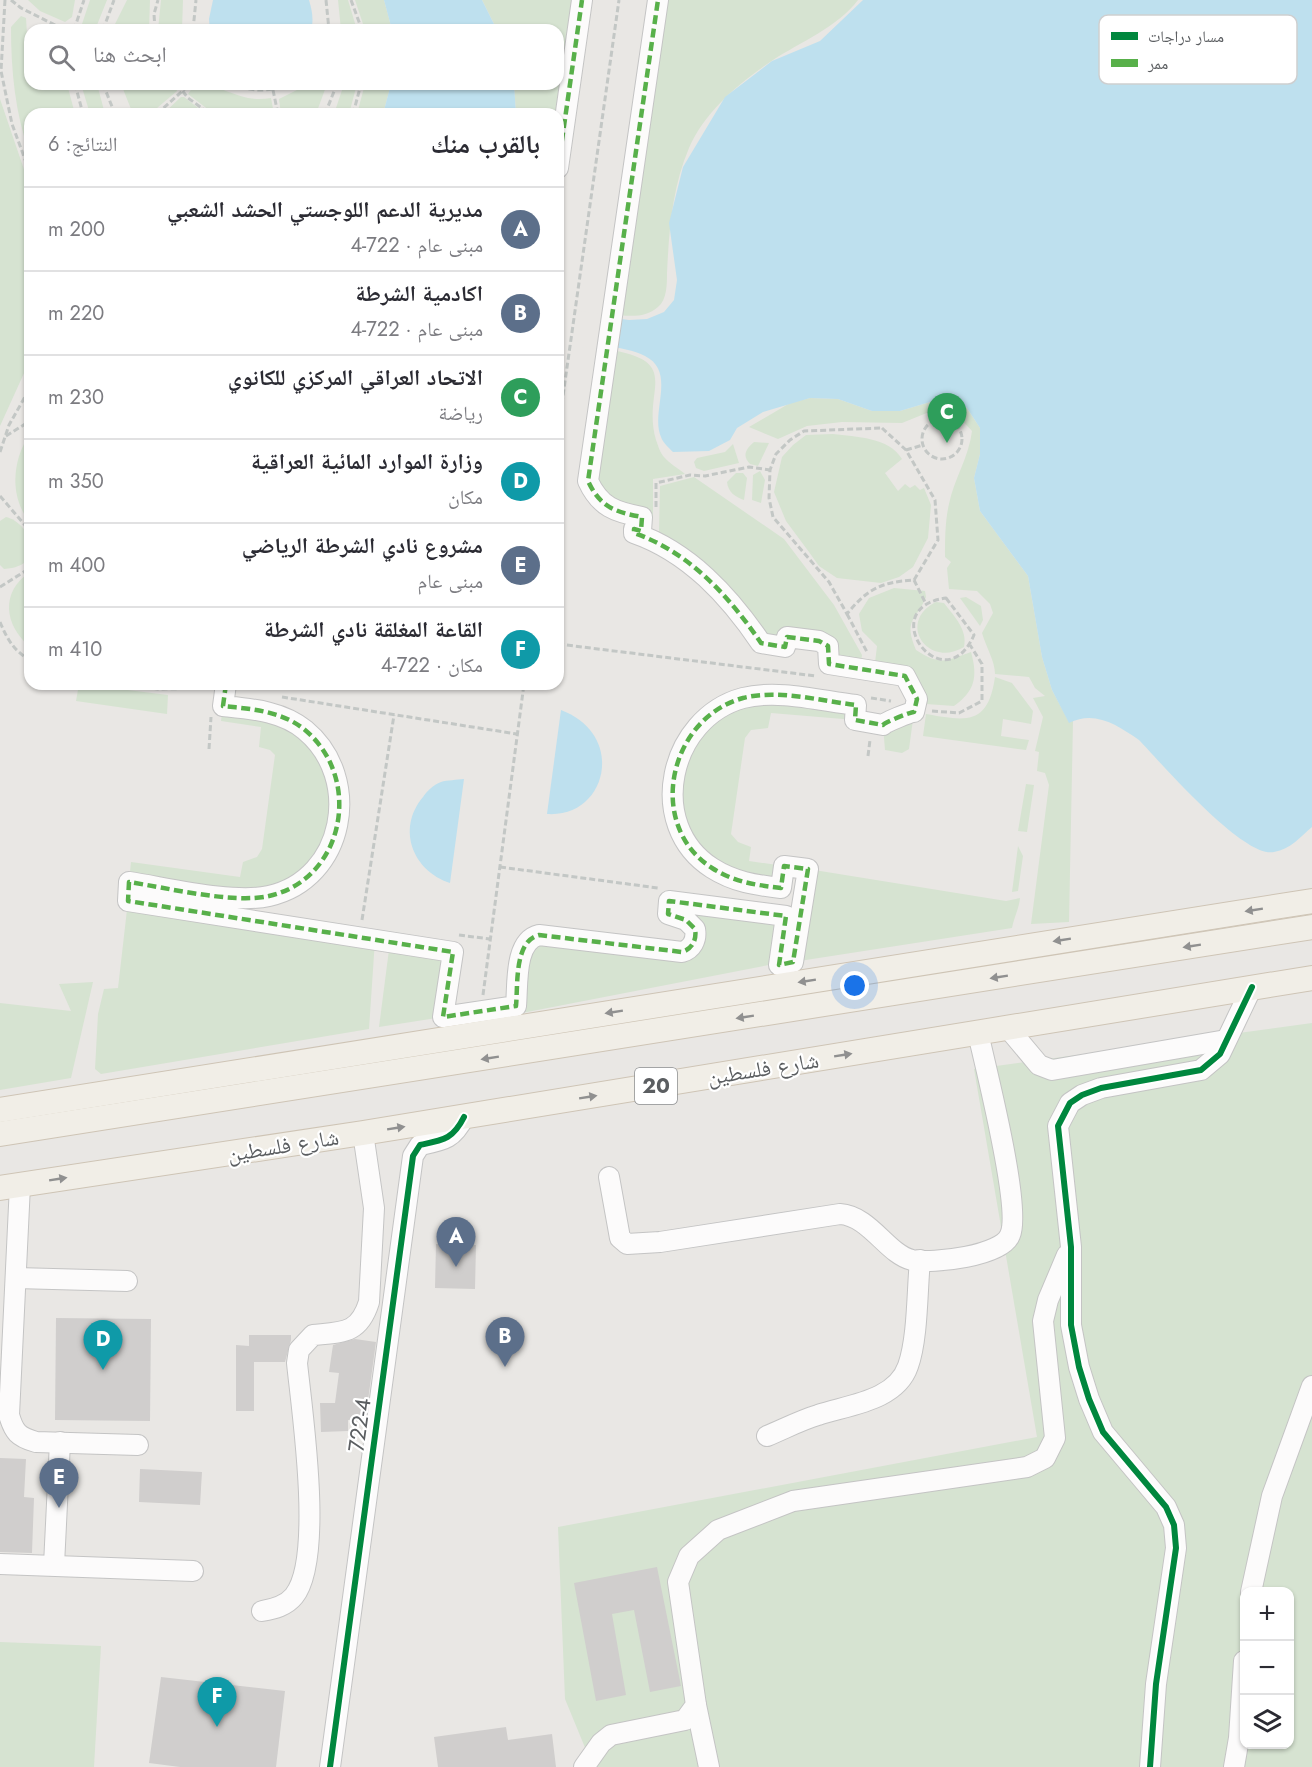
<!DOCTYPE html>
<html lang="ar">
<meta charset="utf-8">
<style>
:root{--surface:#fff;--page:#f7f7f7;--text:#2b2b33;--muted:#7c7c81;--line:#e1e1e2;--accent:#d93025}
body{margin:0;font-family:Jost,"Noto Naskh Arabic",sans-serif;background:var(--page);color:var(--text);direction:rtl}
.controls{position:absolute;right:18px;bottom:18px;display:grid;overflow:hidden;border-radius:12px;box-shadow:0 2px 4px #0004}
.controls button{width:54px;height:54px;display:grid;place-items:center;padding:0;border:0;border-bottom:2px solid var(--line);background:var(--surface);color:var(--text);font:30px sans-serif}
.you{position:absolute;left:855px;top:986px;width:21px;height:21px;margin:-15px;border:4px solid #fff;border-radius:50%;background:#1a73e8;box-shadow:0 0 0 9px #1a73e833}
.badge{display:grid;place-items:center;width:39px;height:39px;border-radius:50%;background:var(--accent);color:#fff;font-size:20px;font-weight:700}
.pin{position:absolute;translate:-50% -50px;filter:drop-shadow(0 2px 3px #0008)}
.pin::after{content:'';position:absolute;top:32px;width:21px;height:18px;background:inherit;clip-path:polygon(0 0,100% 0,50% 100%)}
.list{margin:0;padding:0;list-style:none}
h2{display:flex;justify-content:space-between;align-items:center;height:78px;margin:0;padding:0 24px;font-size:26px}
h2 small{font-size:20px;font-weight:400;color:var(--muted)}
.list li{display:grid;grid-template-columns:39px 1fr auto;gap:18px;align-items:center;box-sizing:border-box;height:84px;padding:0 24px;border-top:2px solid var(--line)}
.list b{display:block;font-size:22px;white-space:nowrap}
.list p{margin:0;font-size:20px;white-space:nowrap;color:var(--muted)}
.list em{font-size:20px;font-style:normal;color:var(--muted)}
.icon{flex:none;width:33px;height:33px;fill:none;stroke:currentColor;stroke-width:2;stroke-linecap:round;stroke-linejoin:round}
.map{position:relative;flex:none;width:1312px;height:1767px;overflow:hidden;direction:ltr}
.search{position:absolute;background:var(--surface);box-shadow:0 2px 4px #0004;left:24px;top:24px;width:540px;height:66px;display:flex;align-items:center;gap:15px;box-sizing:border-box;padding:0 21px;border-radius:18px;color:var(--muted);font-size:22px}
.panel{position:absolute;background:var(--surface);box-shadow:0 2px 4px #0004;left:24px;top:108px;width:540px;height:582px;border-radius:18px;direction:rtl}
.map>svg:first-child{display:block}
</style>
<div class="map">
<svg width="1312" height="1767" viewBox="0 0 1312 1767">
<rect width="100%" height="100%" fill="#e9e7e4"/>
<g fill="#d6e3d1" fill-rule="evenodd">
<polygon points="28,0 75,0 72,17 65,22 40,11"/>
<polygon points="90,0 107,0 95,30 80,30"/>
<polygon points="127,0 150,0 149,30 112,30"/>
<polygon points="161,0 183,0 182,30 158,30"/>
<polygon points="338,0 348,0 357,30 341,30"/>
<polygon points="355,0 384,0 392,30 365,30"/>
<polygon points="482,0 582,0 558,114 516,114 514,84 558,84 558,30 497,30"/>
<path d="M658 0H858C839 26 799 43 773 60 740 82 705 111 689 148 672 188 669 231 667 273 667 284 667 300 658 307 645 319 626 316 610 314Z"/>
<path d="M21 16 26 18 30 84H67L75 114H30V155C15 113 11 71 11 27Z"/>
<polygon points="81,84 97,84 105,114 90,114"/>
<polygon points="121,84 175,84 177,91 150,114 133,114"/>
<path d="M195 84C223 84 241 104 271 98L274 114H214L188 94Z"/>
<polygon points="309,84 327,84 316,114 281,114 279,99"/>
<polygon points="344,84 357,84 349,114 334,114"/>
<polygon points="365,84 391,84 383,114 357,114"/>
<polygon points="181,97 184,97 206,114 163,114"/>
<polygon points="0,99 30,187 30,360 0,426"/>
<path d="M605 349C686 361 641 389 656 440 658 445 660 453 664 457 669 463 679 469 685 474L653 479V517L622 513 587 474Z"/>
<path d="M810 398 838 399 872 411H900L940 399 958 401 967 408 980 428V454L974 478 980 511 1028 576 1042 657 1052 690 1069 722 1073 721 1069 922 1031 924 1049 785 1045 773 1037 771 1039 752 1035 751 1043 717 1033 698 1045 696 1035 688 1029 677 995 674C995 661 986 647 982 633L993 613 990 604 977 591 949 589 947 568 951 562 945 557C945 540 945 521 949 504 954 479 969 457 972 431L953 411 939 408 902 423 842 422 807 426 778 439 749 427 790 403Z"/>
<path d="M30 434V522C9 498 12 459 30 434Z"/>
<path d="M833 434C856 437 889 437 902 459L885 473 898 491 905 484 910 488 915 485 920 490 924 488 931 505 928 538 913 567 899 577 881 583 837 578 819 566 809 552 786 521 774 492 782 457 793 445 806 435Z"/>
<path d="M754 442 769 443 758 466 750 464C741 455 747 448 754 442Z"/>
<polygon points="733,444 739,463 704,471 696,468 694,462 697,458 725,452"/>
<polygon points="760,471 765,480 761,503 752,500 753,475"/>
<path d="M736 473H743L747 478 744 500C735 497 728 492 727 482Z"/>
<polygon points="694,477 784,539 834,605 862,655 860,669 830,651 761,643 740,612 641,531 659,531 660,486"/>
<path d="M6 517C29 522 50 566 4 569L0 565V521Z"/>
<path d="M30 572V647C4 625 0 592 30 572Z"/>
<path d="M894 588 925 591 926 597C916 621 903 619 916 650 940 666 946 661 971 652 978 677 975 691 954 706L926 704 917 699 911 684 874 671 877 646 862 631 859 614 869 598Z"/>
<polygon points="966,597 981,606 983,620 980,626 960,598"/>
<path d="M936 602 944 603C954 616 968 630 964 647 928 669 896 622 936 602Z"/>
<path d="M995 677 1012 683 1033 711 1031 724 1003 719 1001 736 1029 740 1026 750 923 736 926 714C966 721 988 726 995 677Z"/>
<polygon points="79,684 168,695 167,714 76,701"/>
<polygon points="732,702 856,705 855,720 771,713 768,728 751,730 745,738 731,834 738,842 751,847 749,861 784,866 781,888 733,880 684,836 677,759"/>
<polygon points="223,706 260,710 320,746 336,836 284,891 129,882 131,862 240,877 243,862 257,857 262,849 275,755 270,750 259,747 261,727 221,721"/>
<polygon points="914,712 909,749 902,753 885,750 883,725"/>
<polygon points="1026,784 1034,785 1027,832 1018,831"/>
<polygon points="1018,846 1023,856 1018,891 1012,892"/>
<path d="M808 869 1006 901 1020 898C1019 909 1014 917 1012 928L793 962Z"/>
<polygon points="128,901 375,940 369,1029 101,1074 95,1069 98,1014 104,989 118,988"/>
<polygon points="669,901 786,916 774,964 522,1013 527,941 682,952 695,940"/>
<polygon points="390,942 453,952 443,1017 379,1027"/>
<polygon points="93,982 71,1078 0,1090 0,1003 71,1011 59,984"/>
<path d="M1312 1023V1767H593L565 1699 558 1527 1037 1437 974 1069ZM1244 1592H1290V1744H1244Z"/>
<polygon points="0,1642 101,1646 94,1767 0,1767"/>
</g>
<g fill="#bee0ee">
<path d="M213 0H309C312 10 314 20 311 30H210L209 19Z"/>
<polygon points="384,0 482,0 497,30 392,30"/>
<path d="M863 0H1312V827C1300 837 1291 849 1274 852 1244 859 1161 763 1139 740 1117 725 1095 710 1069 723L1052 690 1042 657 1028 576 980 511 974 478 980 454V428L967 408 958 401 940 399 900 411H872L838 399 810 398 763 412 737 428 730 440 709 451 673 452C669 448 663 443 661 437 650 412 677 372 645 356 624 345 583 344 558 341V311L629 320 647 319 664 312 674 300 677 280 669 223 683 167 725 97 772 61 820 41Z"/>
<polygon points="391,84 514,84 516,114 383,114"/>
<path d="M561 710C627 735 607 818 547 814Z"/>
<path d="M464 779 450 883C413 871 396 829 423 797 427 791 433 785 441 782 447 780 457 780 464 779Z"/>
</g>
<polygon fill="#e9e7e4" points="558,308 610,315 605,350 558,344"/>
<g fill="#d0cecd">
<polygon points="436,1244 476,1245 475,1289 435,1288"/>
<polygon points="56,1318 151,1319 150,1421 55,1420"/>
<polygon points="249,1335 291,1335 291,1340 285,1362 254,1362 254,1411 236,1411 236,1345 249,1346"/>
<polygon points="355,1339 376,1342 365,1422 348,1420 348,1431 321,1432 320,1403 335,1403 339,1373 329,1372 333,1345"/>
<polygon points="0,1458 26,1459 24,1497 34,1498 32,1553 0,1552"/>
<polygon points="140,1469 202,1472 200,1505 139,1502"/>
<polygon points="657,1567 681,1686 650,1692 634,1610 612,1614 626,1695 596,1701 574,1583"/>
<polygon points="161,1677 285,1691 276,1767 180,1767 149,1763"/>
<polygon points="506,1727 508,1740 552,1734 556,1767 438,1767 434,1737"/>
</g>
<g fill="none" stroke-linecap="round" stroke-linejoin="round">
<g stroke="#c4c4c4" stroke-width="22">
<g id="minor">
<polyline points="558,168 582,0"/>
<path d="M226 684 223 706C252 709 282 711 305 730 363 778 345 879 269 896 233 904 168 888 129 882L128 901 453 952 443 1017 516 1006C518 985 514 941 539 935L682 952C692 949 697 940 695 929L686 920 668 914 669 901 786 916 779 965 793 962 808 869 784 866 781 888C755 885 734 882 712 868 645 825 669 718 743 698 778 689 821 701 856 705L855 720 883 725C885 722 911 712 914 712L917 699 905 676 829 664 828 646 819 641 787 637 785 647 761 643C729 596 689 552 634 533V529L641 531 642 517C615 512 600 507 588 481L658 0"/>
<polyline points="1008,1028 1039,1065 1052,1070 1226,1040"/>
<path d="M609 1177 620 1238 627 1244 660 1242 840 1214C870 1216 887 1254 912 1260 933 1264 1002 1256 1010 1235 1022 1209 986 1069 978 1033"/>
<path d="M20 1185 9 1415C14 1432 18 1437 36 1442L138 1445"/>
<polyline points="16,1278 127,1281"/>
<path d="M767 1436C784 1429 801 1420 818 1415 848 1405 896 1401 908 1366 918 1338 917 1290 920 1260"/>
<polyline points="0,1564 193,1571"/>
<polyline points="54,1565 60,1442"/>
<polyline points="1251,1592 1272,1496 1312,1386"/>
<path d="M262 1611C274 1609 286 1606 294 1596 324 1559 302 1412 297 1363L299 1350 313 1335C343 1332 359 1334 369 1302L374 1208 363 1133"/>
<polyline points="696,1705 709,1767"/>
<path d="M330 1767 413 1156 420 1145C444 1140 453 1139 464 1117"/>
<polyline points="584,1767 601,1743 611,1735 685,1720 696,1705 678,1582 689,1556 718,1530 793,1501 1027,1467 1045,1458 1055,1438 1043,1321 1048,1300 1067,1255"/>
<polyline points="1150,1767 1156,1684 1176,1548 1174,1525 1166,1507 1103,1432 1089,1399 1079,1367 1071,1325 1071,1247 1058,1126 1070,1103 1082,1095 1101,1088 1201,1070 1220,1054 1252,987"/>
<polyline points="1234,1767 1239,1738 1244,1661"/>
</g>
</g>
<g stroke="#cec4b5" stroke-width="26">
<g id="major">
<polyline points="0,1110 1312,901"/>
<polyline points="0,1134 1312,927"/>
<polyline points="0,1188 363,1133 1312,978"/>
</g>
</g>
<g stroke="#c3c7c5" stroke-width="3" stroke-dasharray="6 3" stroke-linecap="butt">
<polyline points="5,0 1,71 12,124 30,173"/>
<polyline points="11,0 21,8 65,30"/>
<polyline points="326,0 329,30"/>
<polyline points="351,0 362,30"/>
<polyline points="74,30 84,0"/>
<polyline points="103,30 114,0"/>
<polyline points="155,30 154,14 158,0"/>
<polyline points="193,30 196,0"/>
<polyline points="75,84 83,114"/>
<polyline points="103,84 115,114"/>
<polyline points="177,84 188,98 210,114"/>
<path d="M231 84C253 92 269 92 290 84"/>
<polyline points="273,90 278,114"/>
<polyline points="157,114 190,84"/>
<polyline points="325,114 337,84"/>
<polyline points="353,114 361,84"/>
<circle cx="942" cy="439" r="20"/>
<path d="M882 428 906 450 935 500 938 540 914 580C881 582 867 589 847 614L829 582 773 517 769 498 770 470 776 454 790 440 804 431Z"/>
<polyline points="558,431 619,0"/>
<polyline points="6,436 30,421"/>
<polyline points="906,450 923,445"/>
<polyline points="0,452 9,425 30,388"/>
<polyline points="0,496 30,531"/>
<polyline points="656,507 656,483 690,475 705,476 749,467 770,470"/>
<polyline points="914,580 926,604"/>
<polyline points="0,587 30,568"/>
<path d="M946 598 974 635C944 704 872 608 946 598Z"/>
<polyline points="847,614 867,652"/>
<path d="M0 622C7 639 14 651 30 660"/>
<polyline points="558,644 816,676"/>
<polyline points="126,684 158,689 208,688"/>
<polyline points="282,697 517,734"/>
<polyline points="871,698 891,701"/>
<polyline points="932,711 959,713 982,701 982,664 970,645"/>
<polyline points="209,749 211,717"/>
<polyline points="868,756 870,740"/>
<polyline points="500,867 658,888"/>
<polyline points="362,920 394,715"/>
<polyline points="459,935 490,939"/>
<polyline points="483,995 524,684"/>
</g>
<use href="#minor" stroke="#fcfbfb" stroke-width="20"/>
<use href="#major" stroke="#f1eee7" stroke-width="24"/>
<g stroke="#58b04a" stroke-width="4.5" stroke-dasharray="9 4.5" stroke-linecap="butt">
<polyline points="558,168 582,0"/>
<path d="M226 684 223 706C252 709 282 711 305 730 363 778 345 879 269 896 233 904 168 888 129 882L128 901 453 952 443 1017 516 1006C518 985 514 941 539 935L682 952C692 949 697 940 695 929L686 920 668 914 669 901 786 916 779 965 793 962 808 869 784 866 781 888C755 885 734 882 712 868 645 825 669 718 743 698 778 689 821 701 856 705L855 720 883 725C885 722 911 712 914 712L917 699 905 676 829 664 828 646 819 641 787 637 785 647 761 643C729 596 689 552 634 533V529L641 531 642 517C615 512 600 507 588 481L658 0"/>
</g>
<g stroke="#fff" stroke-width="10">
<g id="cycleway">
<path d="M330 1767 413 1156 420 1145C444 1140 453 1139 464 1117"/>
<polyline points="1150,1767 1156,1684 1176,1548 1174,1525 1166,1507 1103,1432 1089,1399 1079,1367 1071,1325 1071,1247 1058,1126 1070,1103 1082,1095 1101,1088 1201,1070 1220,1054 1252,987"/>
</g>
</g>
<use href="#cycleway" stroke="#00873e" stroke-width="6"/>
</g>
<defs><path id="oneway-solid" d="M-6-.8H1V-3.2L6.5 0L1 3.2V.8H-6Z" transform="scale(1.5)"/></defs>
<g fill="#909090">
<use href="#oneway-solid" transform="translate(1254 910) rotate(171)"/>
<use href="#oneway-solid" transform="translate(1062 940) rotate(171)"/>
<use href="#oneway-solid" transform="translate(1192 946) rotate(171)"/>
<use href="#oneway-solid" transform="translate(999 977) rotate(171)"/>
<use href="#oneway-solid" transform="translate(807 981) rotate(171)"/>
<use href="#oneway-solid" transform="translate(614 1012) rotate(171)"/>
<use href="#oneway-solid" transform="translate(745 1017) rotate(171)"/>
<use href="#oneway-solid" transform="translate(843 1055) rotate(-9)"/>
<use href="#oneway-solid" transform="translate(490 1058) rotate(171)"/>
<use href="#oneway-solid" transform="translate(588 1097) rotate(-9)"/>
<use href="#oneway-solid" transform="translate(396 1128) rotate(-9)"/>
<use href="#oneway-solid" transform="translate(58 1179) rotate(-9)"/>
</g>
<g text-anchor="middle" stroke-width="4.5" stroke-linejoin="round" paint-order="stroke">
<rect fill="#fff" stroke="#8c8e90" stroke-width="1.5" x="635" y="1068" width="42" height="36" rx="4.5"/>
<g font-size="21" font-weight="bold" fill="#5b5e61">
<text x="656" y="1093">20</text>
</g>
<g font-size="22" fill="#5b5e61" stroke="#fff">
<text transform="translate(763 1068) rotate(-9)" y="8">شارع فلسطين</text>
<text transform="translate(283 1145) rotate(-9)" y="8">شارع فلسطين</text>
<text transform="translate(359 1425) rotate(-82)" y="8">722-4</text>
</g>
</g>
<rect x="1099" y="15" width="198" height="69" rx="9" fill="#fff" stroke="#cecfd0" stroke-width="1.5"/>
<rect x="1111" y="32" width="27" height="8" fill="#00873e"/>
<rect x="1111" y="59" width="27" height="8" fill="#58b04a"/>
<g font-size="16" fill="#5b5e61">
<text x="1148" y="42">مسار دراجات</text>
<text x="1148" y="69">ممر</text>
</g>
</svg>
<div class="controls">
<button>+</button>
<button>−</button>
<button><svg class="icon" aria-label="layers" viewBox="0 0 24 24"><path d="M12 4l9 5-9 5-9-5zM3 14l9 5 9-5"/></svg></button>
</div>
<div class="you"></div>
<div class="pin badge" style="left:456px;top:1267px;background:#5c6f8a">A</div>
<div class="pin badge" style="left:505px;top:1367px;background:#5c6f8a">B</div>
<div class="pin badge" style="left:947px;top:443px;background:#2e9e5b">C</div>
<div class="pin badge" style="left:103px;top:1370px;background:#0f9aa8">D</div>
<div class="pin badge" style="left:59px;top:1508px;background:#5c6f8a">E</div>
<div class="pin badge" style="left:217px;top:1727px;background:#0f9aa8">F</div>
<div class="search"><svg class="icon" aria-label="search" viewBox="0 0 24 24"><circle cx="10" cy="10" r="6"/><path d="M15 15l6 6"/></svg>ابحث هنا</div>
<section class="panel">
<h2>بالقرب منك<small>النتائج: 6</small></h2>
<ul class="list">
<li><span class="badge" style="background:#5c6f8a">A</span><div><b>مديرية الدعم اللوجستي الحشد الشعبي</b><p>مبنى عام · 722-4</p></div><em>200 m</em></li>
<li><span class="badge" style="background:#5c6f8a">B</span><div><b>اكادمية الشرطة</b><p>مبنى عام · 722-4</p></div><em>220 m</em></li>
<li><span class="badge" style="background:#2e9e5b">C</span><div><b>الاتحاد العراقي المركزي للكانوي</b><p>رياضة</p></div><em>230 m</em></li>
<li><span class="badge" style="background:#0f9aa8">D</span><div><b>وزارة الموارد المائية العراقية</b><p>مكان</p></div><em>350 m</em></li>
<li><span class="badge" style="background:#5c6f8a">E</span><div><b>مشروع نادي الشرطة الرياضي</b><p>مبنى عام</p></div><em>400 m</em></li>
<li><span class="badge" style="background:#0f9aa8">F</span><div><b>القاعة المغلقة نادي الشرطة</b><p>مكان · 722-4</p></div><em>410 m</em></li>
</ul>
</section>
</div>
